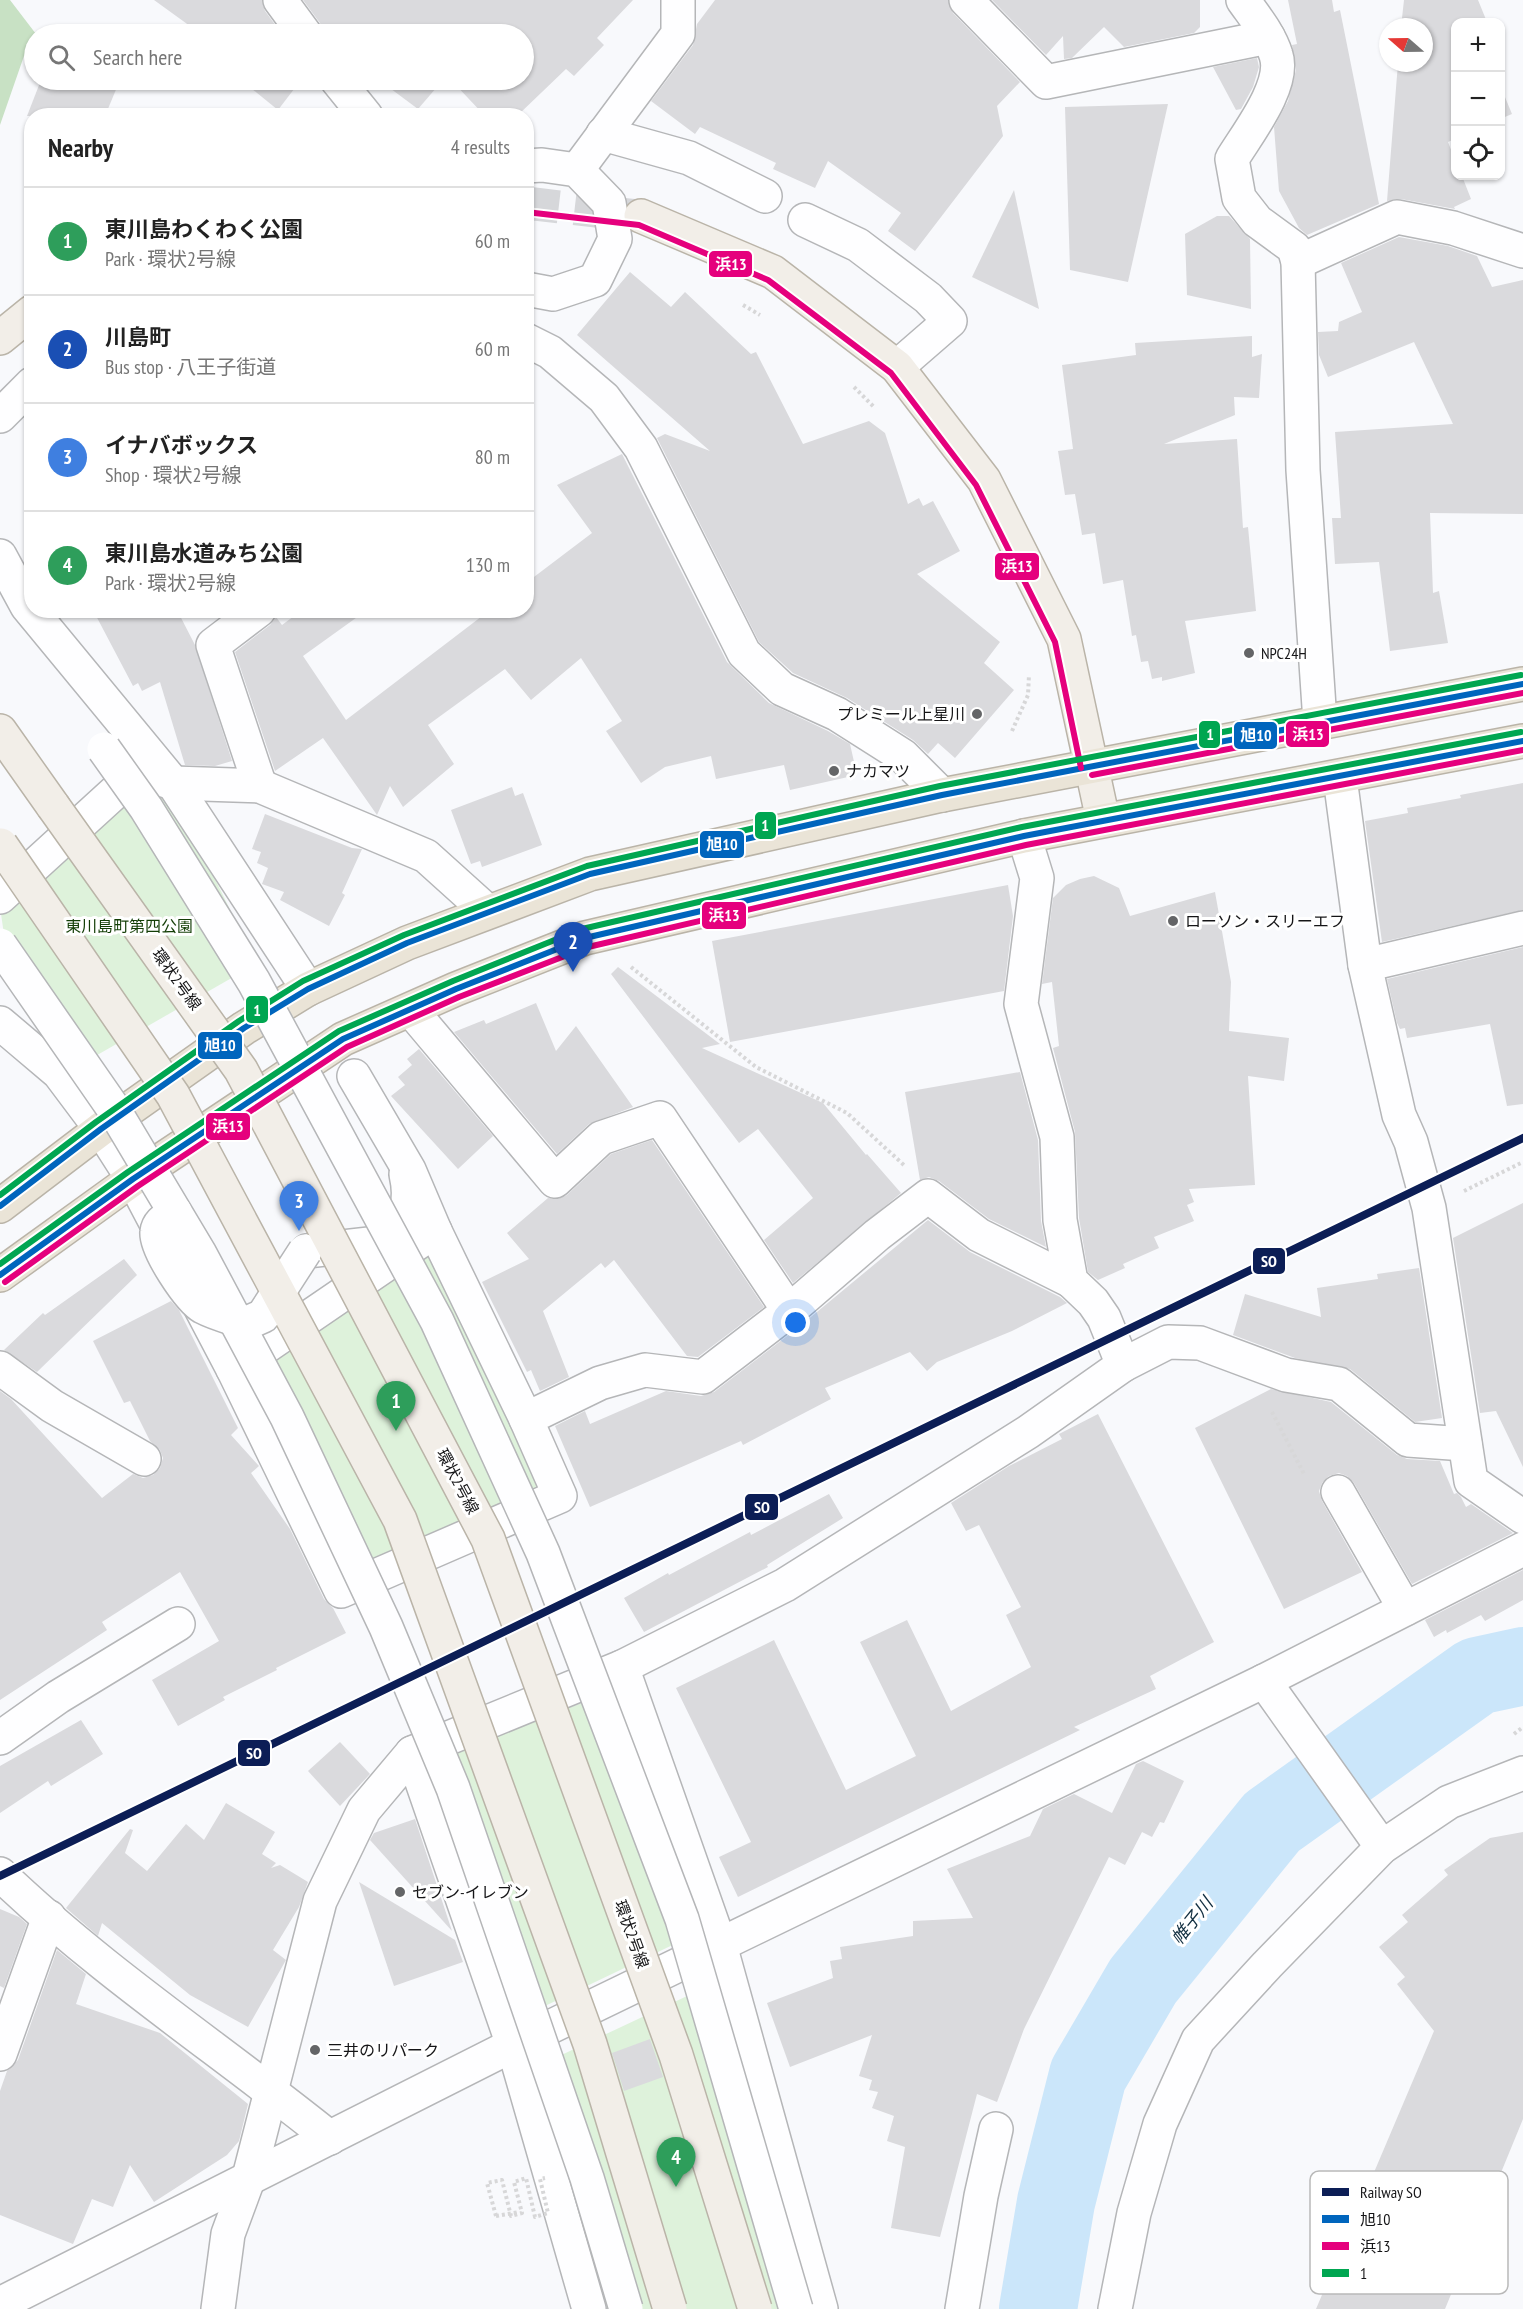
<!DOCTYPE html>
<meta charset="utf-8">
<style>
:root{--surface:#fff;--page:#f2f2f2;--text:#222;--muted:#767676;--line:#e0e0e0;--accent:#b45309}
body{margin:0;font-family:"PT Sans Narrow","Noto Sans JP",sans-serif;background:var(--page);color:var(--text)}
.controls{position:absolute;right:18px;top:18px;display:grid;overflow:hidden;border-radius:12px;box-shadow:0 2px 4px #0004}
.controls button{width:54px;height:54px;display:grid;place-items:center;padding:0;border:0;border-bottom:2px solid var(--line);background:var(--surface);color:var(--text);font:30px sans-serif}
.compass{position:absolute;left:1379px;top:18px;width:54px;height:54px;border-radius:50%;background:var(--surface);box-shadow:0 2px 4px #0004;rotate:290deg}
.you{position:absolute;left:796px;top:1323px;width:21px;height:21px;margin:-15px;border:4px solid #fff;border-radius:50%;background:#1a73e8;box-shadow:0 0 0 9px #1a73e833}
.badge{display:grid;place-items:center;width:39px;height:39px;border-radius:50%;background:var(--accent);color:#fff;font-size:20px;font-weight:700}
.pin{position:absolute;translate:-50% -50px;filter:drop-shadow(0 2px 3px #0008)}
.pin::after{content:'';position:absolute;top:32px;width:21px;height:18px;background:inherit;clip-path:polygon(0 0,100% 0,50% 100%)}
.list{margin:0;padding:0;list-style:none}
h2{display:flex;justify-content:space-between;align-items:center;height:78px;margin:0;padding:0 24px;font-size:26px}
h2 small{font-size:20px;font-weight:400;color:var(--muted)}
.list li{display:grid;grid-template-columns:39px 1fr auto;gap:18px;align-items:center;box-sizing:border-box;height:108px;padding:0 24px;border-top:2px solid var(--line)}
.list b{display:block;font-size:22px;white-space:nowrap}
.list p{margin:0;font-size:20px;white-space:nowrap;color:var(--muted)}
.list em{font-size:20px;font-style:normal;color:var(--muted)}
.icon{flex:none;width:33px;height:33px;fill:none;stroke:currentColor;stroke-width:2;stroke-linecap:round;stroke-linejoin:round}
.map{position:relative;flex:none;width:1523px;height:2309px;overflow:hidden}
.search{position:absolute;background:var(--surface);box-shadow:0 2px 4px #0004;left:24px;top:24px;width:510px;height:66px;display:flex;align-items:center;gap:15px;box-sizing:border-box;padding:0 21px;border-radius:33px;color:var(--muted);font-size:22px}
.panel{position:absolute;background:var(--surface);box-shadow:0 2px 4px #0004;left:24px;top:108px;width:510px;height:510px;border-radius:24px}
.map>svg:first-child{display:block}
</style>
<div class="map">
<svg width="1523" height="2309" viewBox="0 0 1523 2309">
<rect width="100%" height="100%" fill="#f8f9fc"/>
<g fill="#def2db">
<path d="M145 783C187 806 233 918 256 964L92 1058 5 941 1 914Z"/>
<polygon points="434,1250 541,1491 348,1575 250,1371"/>
<polygon points="620,1688 704,1930 524,2016 431,1762"/>
<polygon points="719,1981 815,2309 607,2309 538,2066"/>
</g>
<polygon fill="#c8e1c4" points="0,0 10,0 36,34 34,50 24,56 0,125"/>
<g fill="none" stroke-linecap="round" stroke-linejoin="round">
<polyline stroke="#cbe6fa" stroke-width="78" points="1038,2309 1056,2202 1088,2075 1143,1981 1272,1822 1477,1676 1523,1666"/>
</g>
<g fill="#dadadd">
<polygon points="154,0 262,0 265,11 282,34 201,34"/>
<polygon points="303,0 633,0 597,38 604,45 574,76 566,69 517,116 485,116 451,80 524,80 524,34 323,34 320,23"/>
<polygon points="715,0 948,0 953,13 1020,82 997,106 1003,136 915,251 888,231 901,213 828,161 815,188 773,169 776,163 700,127 695,134 651,101 693,45 697,24"/>
<polygon points="992,0 1200,0 1200,27 1194,33 1124,47 1104,27 1072,58 1064,59 1063,36 1046,55"/>
<polygon points="1288,0 1332,0 1334,12 1340,10 1379,204 1307,235 1299,228 1279,191 1274,127 1288,101 1296,70 1292,45 1297,44"/>
<polygon points="1404,0 1478,0 1487,22 1455,22 1455,139 1448,142 1455,160 1455,176 1462,176 1471,199 1454,207 1455,209 1401,199 1387,201 1398,63 1424,63 1424,27 1401,27"/>
<polygon points="1257,58 1259,67 1253,87 1241,109 1236,110 1213,67"/>
<polygon points="41,80 120,80 105,116 27,116"/>
<polygon points="241,80 301,80 278,110"/>
<polygon points="379,80 443,80 418,109"/>
<polygon points="1500,85 1512,114 1500,119"/>
<polygon points="1168,104 1128,282 1070,270 1065,107"/>
<polygon points="1014,190 1039,309 972,277"/>
<polygon points="1217,216 1229,216 1250,239 1251,309 1187,295 1185,234"/>
<polygon points="1399,237 1448,246 1477,256 1492,287 1523,280 1523,514 1430,513 1433,593 1439,591 1448,643 1390,651 1379,562 1335,564 1332,518 1341,518 1335,432 1453,424 1414,342 1328,377 1319,355 1318,332 1338,331 1339,322 1362,312 1341,263"/>
<polygon points="630,272 671,307 685,292 751,354 756,352 803,444 869,421 885,433 908,504 919,498 923,506 933,501 960,551 917,574 1000,642 984,663 1014,690 955,758 938,743 928,754 913,740 847,698 793,673 759,642 657,438 665,434 710,451 577,335"/>
<polygon points="1252,336 1252,357 1262,354 1259,398 1234,397 1235,415 1164,444 1237,439 1243,528 1248,527 1256,611 1185,621 1195,673 1162,681 1162,677 1152,679 1148,661 1141,662 1136,635 1132,636 1123,580 1103,584 1095,533 1082,535 1075,494 1065,495 1058,451 1073,449 1062,365 1136,355 1135,343"/>
<polygon points="622,454 727,662 769,703 828,731 850,744 857,775 790,790 784,765 716,779 711,756 665,767 641,783 606,731 622,721 581,658 531,700 505,669 428,725 454,764 403,807 390,786 377,815 323,738 275,771 235,652 270,625 276,617 282,625 302,610 367,610 303,656 346,720 490,610 526,610 526,583 592,533 557,485"/>
<polygon points="93,610 177,610 195,645 232,761 215,766 185,765 160,682 142,691 138,683 133,686"/>
<polygon points="1523,783 1523,910 1382,942 1365,821 1408,813 1407,808 1461,798 1460,795"/>
<polygon points="512,787 515,796 523,793 542,845 482,867 480,861 471,864 451,810"/>
<polygon points="265,814 352,848 362,849 342,893 345,895 329,926 280,900 284,892 262,884 268,868 257,863 261,852 252,849"/>
<polygon points="1094,876 1119,888 1130,916 1215,892 1231,982 1229,1031 1289,1038 1284,1081 1248,1076 1255,1185 1189,1189 1194,1202 1187,1205 1194,1221 1154,1237 1159,1248 1123,1264 1125,1268 1098,1280 1088,1272 1079,1218 1075,1132 1053,1048 1059,1046 1052,982 1042,984 1053,898 1066,885 1080,879"/>
<polygon points="1008,885 1013,916 1004,991 730,1042 712,941"/>
<polygon points="1523,947 1523,1104 1507,1106 1490,1024 1407,1038 1405,1028 1400,1029 1397,1023 1387,979"/>
<polygon points="618,967 720,1044 702,1048 823,1103 866,1155 867,1154 901,1193 793,1283 764,1240 813,1198 758,1129 739,1143 611,974"/>
<polygon points="536,1003 556,1051 576,1026 633,1107 589,1124 557,1154 454,1032 484,1020 486,1024"/>
<polygon points="419,1049 493,1136 458,1169 391,1096 405,1085 398,1077 412,1065 407,1059"/>
<polygon points="1020,1072 1038,1140 1041,1221 1046,1247 989,1219 939,1181 929,1177 920,1180 905,1092"/>
<polygon points="652,1140 764,1307 698,1357 687,1356 614,1260 605,1268 601,1263 543,1311 569,1377 540,1391 531,1370 527,1372 482,1282 529,1259 507,1233 548,1198 558,1199 567,1195 611,1154"/>
<polygon points="1523,1203 1523,1467 1496,1411 1480,1413 1453,1238"/>
<polygon points="928,1220 970,1252 1060,1297 1067,1303 1012,1331 937,1362 927,1371 910,1352 825,1388 831,1399 743,1445 741,1441 590,1507 555,1426 585,1411 590,1424 666,1391 701,1396 714,1392 800,1326"/>
<polygon points="124,1259 137,1275 37,1372 4,1350 43,1313 45,1315"/>
<polygon points="1419,1268 1442,1418 1415,1422 1350,1369 1295,1358 1233,1335 1245,1294 1321,1317 1317,1288 1378,1279 1377,1274"/>
<polygon points="171,1301 179,1310 238,1428 231,1435 259,1466 251,1473 290,1529 324,1599 333,1608 346,1633 276,1668 277,1670 223,1697 225,1700 178,1726 152,1680 219,1641 180,1572 102,1622 107,1630 0,1700 0,1391 11,1399 102,1498 133,1474 143,1478 153,1475 160,1468 163,1458 160,1450 150,1441 130,1401 124,1403 93,1341"/>
<polygon points="1271,1389 1331,1402 1397,1455 1407,1459 1440,1461 1454,1494 1457,1493 1461,1497 1466,1507 1471,1504 1513,1533 1412,1584 1354,1483 1347,1476 1339,1473 1329,1476 1322,1483 1319,1491 1322,1501 1362,1572 1284,1609 1195,1428"/>
<polygon points="1098,1414 1214,1642 1150,1676 1156,1689 1074,1727 1080,1730 738,1897 719,1857 751,1842 676,1688 774,1640 846,1790 916,1756 860,1642 907,1620 951,1711 1031,1667 1006,1615 1021,1607 979,1525 966,1531 951,1503 1009,1466 1062,1439 1059,1434"/>
<polygon points="829,1494 843,1518 767,1565 768,1567 644,1632 624,1598 668,1573 669,1575 750,1532 751,1535"/>
<polygon points="1523,1570 1523,1600 1485,1621 1481,1615 1447,1633 1446,1630 1434,1637 1425,1620"/>
<polygon points="81,1720 103,1754 51,1786 48,1781 0,1813 0,1766"/>
<polygon points="340,1742 370,1774 340,1806 308,1771"/>
<polygon points="1143,1761 1184,1781 1164,1823 1160,1822 1152,1837 1142,1832 1125,1865 1109,1857 1024,2029 997,2102 977,2094 940,2237 891,2228 905,2147 887,2141 894,2116 872,2108 878,2092 869,2090 872,2080 859,2076 872,2035 790,2067 767,2003 833,1978 830,1961 842,1959 840,1947 913,1936 913,1921 973,1918 947,1869 1030,1836 1043,1809 1074,1794 1112,1813 1136,1764"/>
<polygon points="226,1803 275,1832 262,1854 276,1863 271,1868 280,1865 308,1882 299,1907 273,1950 286,1960 248,2027 190,1995 102,1923 98,1936 66,1908 130,1829 133,1830 125,1853 147,1871 186,1824 204,1840"/>
<polygon points="415,1819 452,1931 370,1840 374,1833"/>
<polygon points="1523,1832 1523,2119 1445,2309 1316,2309 1434,2031 1397,1984 1405,1977 1379,1947 1408,1922 1402,1915 1448,1875 1444,1870 1490,1838"/>
<polygon points="359,1882 455,1940 463,1962 394,1986"/>
<polygon points="0,1909 19,1917 27,1924 4,1988 0,1986"/>
<polygon points="57,1950 86,1974 76,2004 160,2033 248,2104 239,2141 227,2155 154,2202 130,2165 113,2207 92,2199 73,2244 0,2215 0,2091 7,2071 18,2060"/>
<polygon points="650,2039 663,2077 624,2091 612,2053"/>
</g>
<g fill="none" stroke-linecap="round" stroke-linejoin="round">
<polyline stroke="#d6d7da" stroke-width="33" stroke-dasharray="33 16" stroke-linecap="butt" points="526,203 638,216"/>
<g stroke="#b5b6b8" stroke-width="36">
<g id="minor">
<polyline points="280,0 305,34"/>
<polyline points="966,0 1046,82 1268,37"/>
<path d="M1243 0C1255 17 1270 35 1276 55 1286 85 1247 134 1232 159L1239 198 1257 221 1294 248 1298 262 1303 470 1320 722"/>
<polyline points="337,80 366,116"/>
<polyline points="603,134 689,158 765,196"/>
<polyline points="526,166 542,165 577,170 609,203 615,239 595,280 553,294 526,289"/>
<polyline points="577,170 678,34 678,0"/>
<polyline points="805,220 858,245 928,298 950,321 897,367"/>
<polyline points="1298,262 1397,217 1453,228 1523,251"/>
<polyline points="526,340 550,352 604,398 641,448 744,653 782,689 837,714 903,756 942,795"/>
<polyline points="0,416 32,384"/>
<polyline points="0,556 27,606 173,783 308,989"/>
<polyline points="259,610 213,645 260,786"/>
<polyline points="1340,778 1365,965 1399,1115 1411,1142 1429,1208 1471,1481 1523,1517"/>
<polyline points="0,897 137,772 173,783 260,786 426,856 487,911"/>
<polyline points="1365,965 1523,928"/>
<polyline points="411,1010 555,1181 601,1138 660,1118 789,1311"/>
<polyline points="0,1023 59,1073 101,1129 133,1179 233,1369 341,1591 560,1496 526,1419 600,1383 645,1370 703,1377 789,1311 877,1235 928,1196 979,1235 1071,1281"/>
<polyline points="354,1076 409,1170 435,1231 526,1419"/>
<path d="M307 1251 387 1242C405 1217 413 1205 406 1174"/>
<polyline points="1123,1365 1168,1342 1200,1343 1286,1375 1339,1384 1408,1440 1465,1444"/>
<polyline points="0,1368 52,1406 144,1459"/>
<polyline points="233,1369 435,1231"/>
<polyline points="1338,1492 1405,1609"/>
<polyline points="622,1667 720,1945 821,2309"/>
<polyline points="1264,1681 1382,1847"/>
<polyline points="0,1738 58,1697 178,1624"/>
<polyline points="412,1753 513,2045 589,2309"/>
<path d="M0 1874C102 1972 221 2050 330 2138"/>
<polyline points="0,2054 49,1917"/>
<polyline points="0,2304 513,2045 1264,1681 1523,1549"/>
<polyline points="218,2309 228,2234 249,2177 320,1901 364,1810 412,1753 622,1667 785,1585 1028,1432 1123,1365 1104,1318 1093,1302 1071,1281 1060,1220 1057,1137 1021,1004 1037,878 1024,836"/>
<polyline points="962,2309 981,2196 996,2129"/>
<polyline points="1115,2309 1134,2213 1160,2124 1198,2040 1267,1965 1382,1847 1449,1802 1523,1773"/>
</g>
</g>
<g stroke="#bab4a8" stroke-width="36">
<g id="major">
<polyline points="641,216 773,272 897,367 984,480 1064,639 1103,820"/>
<polyline points="0,338 32,312"/>
<polyline points="0,731 53,806"/>
</g>
</g>
<g stroke="#bab4a8" stroke-width="36">
<g id="highway">
<polyline points="0,1206 101,1129 244,1028 308,989 407,943 590,874 942,795 1523,684"/>
<polyline points="0,1275 133,1179 343,1039 456,989 585,938 1024,836 1523,741"/>
</g>
</g>
<g stroke="#d7d7d8" stroke-width="4" stroke-dasharray="3 3" stroke-linecap="butt">
<polyline points="743,305 760,315"/>
<polyline points="854,387 874,407"/>
<polyline points="1012,731 1028,695 1029,675"/>
<polyline points="631,967 756,1067 847,1113 905,1166"/>
<polyline points="1464,1191 1523,1162"/>
<polyline points="1272,1412 1304,1474"/>
<polyline points="1514,1734 1523,1727"/>
<polyline points="496,2216 519,2212"/>
</g>
<use href="#minor" stroke="#fefeff" stroke-width="33"/>
<use href="#major" stroke="#f2eee8" stroke-width="33"/>
<use href="#highway" stroke="#eae4d7" stroke-width="33"/>
<g stroke="#b5b6b8" stroke-width="36" stroke-linecap="butt">
<g id="minor-bridge">
<polyline points="104,749 146,808 254,982 437,1321 543,1553 682,1919 796,2309"/>
<polyline points="0,945 111,1105 200,1254 287,1417 386,1627 453,1788 587,2178 626,2309"/>
<path d="M175 1212C167 1218 158 1222 157 1232 155 1248 189 1299 203 1307 216 1314 233 1318 247 1323L263 1316 305 1251"/>
</g>
</g>
<g stroke="#bab4a8" stroke-width="36" stroke-linecap="butt">
<g id="major-bridge">
<polyline points="53,806 241,1070 488,1539 676,2055 755,2309"/>
<polyline points="1,845 173,1095 400,1520 590,2044 670,2309"/>
</g>
</g>
<polyline stroke="#d7d7d8" stroke-width="4" stroke-dasharray="3 3" stroke-linecap="butt" points="496,2216 487,2183 502,2180 511,2216 522,2213 514,2182 526,2178 535,2217 548,2213 540,2179 545,2178"/>
<use href="#minor-bridge" stroke="#fefeff" stroke-width="33"/>
<use href="#major-bridge" stroke="#f2eee8" stroke-width="33"/>
<g stroke="#fff" stroke-width="10">
<g id="bus-1">
<polyline points="0,1206 101,1129 244,1028 308,989 407,943 590,874 942,795 1523,684"/>
<polyline points="0,1275 133,1179 343,1039 456,989 585,938 1024,836 1523,741"/>
</g>
</g>
<g stroke="#fff" stroke-width="10">
<g id="bus-2">
<polyline points="526,212 639,225 768,280 891,373 976,485 1055,642 1081,768"/>
<polyline points="1092,775 1523,693"/>
<polyline points="5,1282 138,1186 347,1047 459,997 588,947 1026,845 1523,750"/>
</g>
</g>
<g stroke="#fff" stroke-width="10">
<g id="bus-3">
<polyline points="0,1195 96,1122 239,1021 303,981 404,935 587,866 940,786 1521,675"/>
<polyline points="0,1264 128,1172 339,1031 453,981 582,929 1022,827 1521,732"/>
</g>
</g>
<use href="#bus-1" stroke="#0065bd" stroke-width="6"/>
<use href="#bus-2" stroke="#e5007d" stroke-width="6"/>
<use href="#bus-3" stroke="#00a651" stroke-width="6"/>
<g stroke="#fff" stroke-width="12">
<polyline id="rail-1" points="0,1876 1523,1138"/>
</g>
<use href="#rail-1" stroke="#0c1e56" stroke-width="8"/>
</g>
<g fill="#646567" stroke="#fff" stroke-width="2">
<circle cx="1249" cy="653" r="6"/>
<circle cx="977" cy="714" r="6"/>
<circle cx="834" cy="771" r="6"/>
<circle cx="1173" cy="921" r="6"/>
<circle cx="400" cy="1892" r="6"/>
<circle cx="315" cy="2050" r="6"/>
</g>
<g text-anchor="middle" stroke-width="6" stroke-linejoin="round" paint-order="stroke">
<g font-size="16" fill="#151517" stroke="#fff" text-anchor="start">
<text x="1261" y="659">NPC24H</text>
<text x="965" y="720" text-anchor="end">プレミール上星川</text>
<text x="846" y="777">ナカマツ</text>
<text x="1185" y="927">ローソン・スリーエフ</text>
<text x="412" y="1898">セブン-イレブン</text>
<text x="327" y="2056">三井のリパーク</text>
</g>
<g font-size="16" fill="#133e06" stroke="#fff">
<text x="129" y="932">東川島町第四公園</text>
</g>
<g font-size="16" fill="#151517" stroke="#fff">
<text transform="translate(177 979) rotate(54)" y="6">環状2号線</text>
<text transform="translate(458 1481) rotate(62)" y="6">環状2号線</text>
<text transform="translate(632 1934) rotate(70)" y="6">環状2号線</text>
</g>
<g font-size="18" font-style="italic" fill="#112e40" stroke="#fff">
<text transform="translate(1192 1921) rotate(-51)" y="6">帷子川</text>
</g>
</g>
<rect x="1310" y="2171" width="198" height="123" rx="9" fill="#fff" stroke="#b9b9b9" stroke-width="1.5"/>
<rect x="1322" y="2188" width="27" height="8" fill="#0c1e56"/>
<rect x="1322" y="2215" width="27" height="8" fill="#0065bd"/>
<rect x="1322" y="2242" width="27" height="8" fill="#e5007d"/>
<rect x="1322" y="2269" width="27" height="8" fill="#00a651"/>
<g font-size="16" fill="#151517">
<text x="1360" y="2198">Railway SO</text>
<text x="1360" y="2225">旭10</text>
<text x="1360" y="2252">浜13</text>
<text x="1360" y="2279">1</text>
</g>
<g stroke="#fff" stroke-width="2">
<rect x="708" y="250" width="45" height="28" rx="6" fill="#e5007d"/>
<rect x="994" y="552" width="46" height="29" rx="6" fill="#e5007d"/>
<rect x="1285" y="720" width="45" height="28" rx="6" fill="#e5007d"/>
<rect x="1198" y="720" width="23" height="29" rx="6" fill="#00a651"/>
<rect x="1233" y="721" width="45" height="29" rx="6" fill="#0065bd"/>
<rect x="754" y="811" width="23" height="29" rx="6" fill="#00a651"/>
<rect x="699" y="830" width="46" height="29" rx="6" fill="#0065bd"/>
<rect x="701" y="901" width="46" height="29" rx="6" fill="#e5007d"/>
<rect x="245" y="995" width="24" height="29" rx="6" fill="#00a651"/>
<rect x="197" y="1031" width="46" height="29" rx="6" fill="#0065bd"/>
<rect x="205" y="1112" width="46" height="29" rx="6" fill="#e5007d"/>
<rect x="1252" y="1247" width="34" height="28" rx="6" fill="#0c1e56"/>
<rect x="744" y="1493" width="35" height="28" rx="6" fill="#0c1e56"/>
<rect x="237" y="1739" width="34" height="28" rx="6" fill="#0c1e56"/>
</g>
<g font-size="16" text-anchor="middle" font-weight="bold" fill="#fff">
<text x="731" y="270">浜13</text>
<text x="1017" y="572">浜13</text>
<text x="1308" y="740">浜13</text>
<text x="1210" y="740">1</text>
<text x="1256" y="741">旭10</text>
<text x="765" y="831">1</text>
<text x="722" y="850">旭10</text>
<text x="724" y="921">浜13</text>
<text x="257" y="1016">1</text>
<text x="220" y="1051">旭10</text>
<text x="228" y="1132">浜13</text>
<text x="1269" y="1267">SO</text>
<text x="762" y="1513">SO</text>
<text x="254" y="1759">SO</text>
</g>
</svg>
<div class="controls">
<button>+</button>
<button>−</button>
<button><svg class="icon" aria-label="locate" viewBox="0 0 24 24"><circle cx="12" cy="12" r="6"/><path d="M12 2v4M12 18v4M2 12h4M18 12h4"/></svg></button>
</div>
<svg class="compass" viewBox="-18 -18 36 36"><path d="M0-13l5 13h-10z" fill="#e53935"/><path d="M0 13l5-13h-10z" fill="#767676"/></svg>
<div class="you"></div>
<div class="pin badge" style="left:396px;top:1431px;background:#2e9e5b">1</div>
<div class="pin badge" style="left:573px;top:972px;background:#1a4fb4">2</div>
<div class="pin badge" style="left:299px;top:1231px;background:#3f7fe0">3</div>
<div class="pin badge" style="left:676px;top:2187px;background:#2e9e5b">4</div>
<div class="search"><svg class="icon" aria-label="search" viewBox="0 0 24 24"><circle cx="10" cy="10" r="6"/><path d="M15 15l6 6"/></svg>Search here</div>
<section class="panel">
<h2>Nearby<small>4 results</small></h2>
<ul class="list">
<li><span class="badge" style="background:#2e9e5b">1</span><div><b>東川島わくわく公園</b><p>Park · 環状2号線</p></div><em>60 m</em></li>
<li><span class="badge" style="background:#1a4fb4">2</span><div><b>川島町</b><p>Bus stop · 八王子街道</p></div><em>60 m</em></li>
<li><span class="badge" style="background:#3f7fe0">3</span><div><b>イナバボックス</b><p>Shop · 環状2号線</p></div><em>80 m</em></li>
<li><span class="badge" style="background:#2e9e5b">4</span><div><b>東川島水道みち公園</b><p>Park · 環状2号線</p></div><em>130 m</em></li>
</ul>
</section>
</div>
